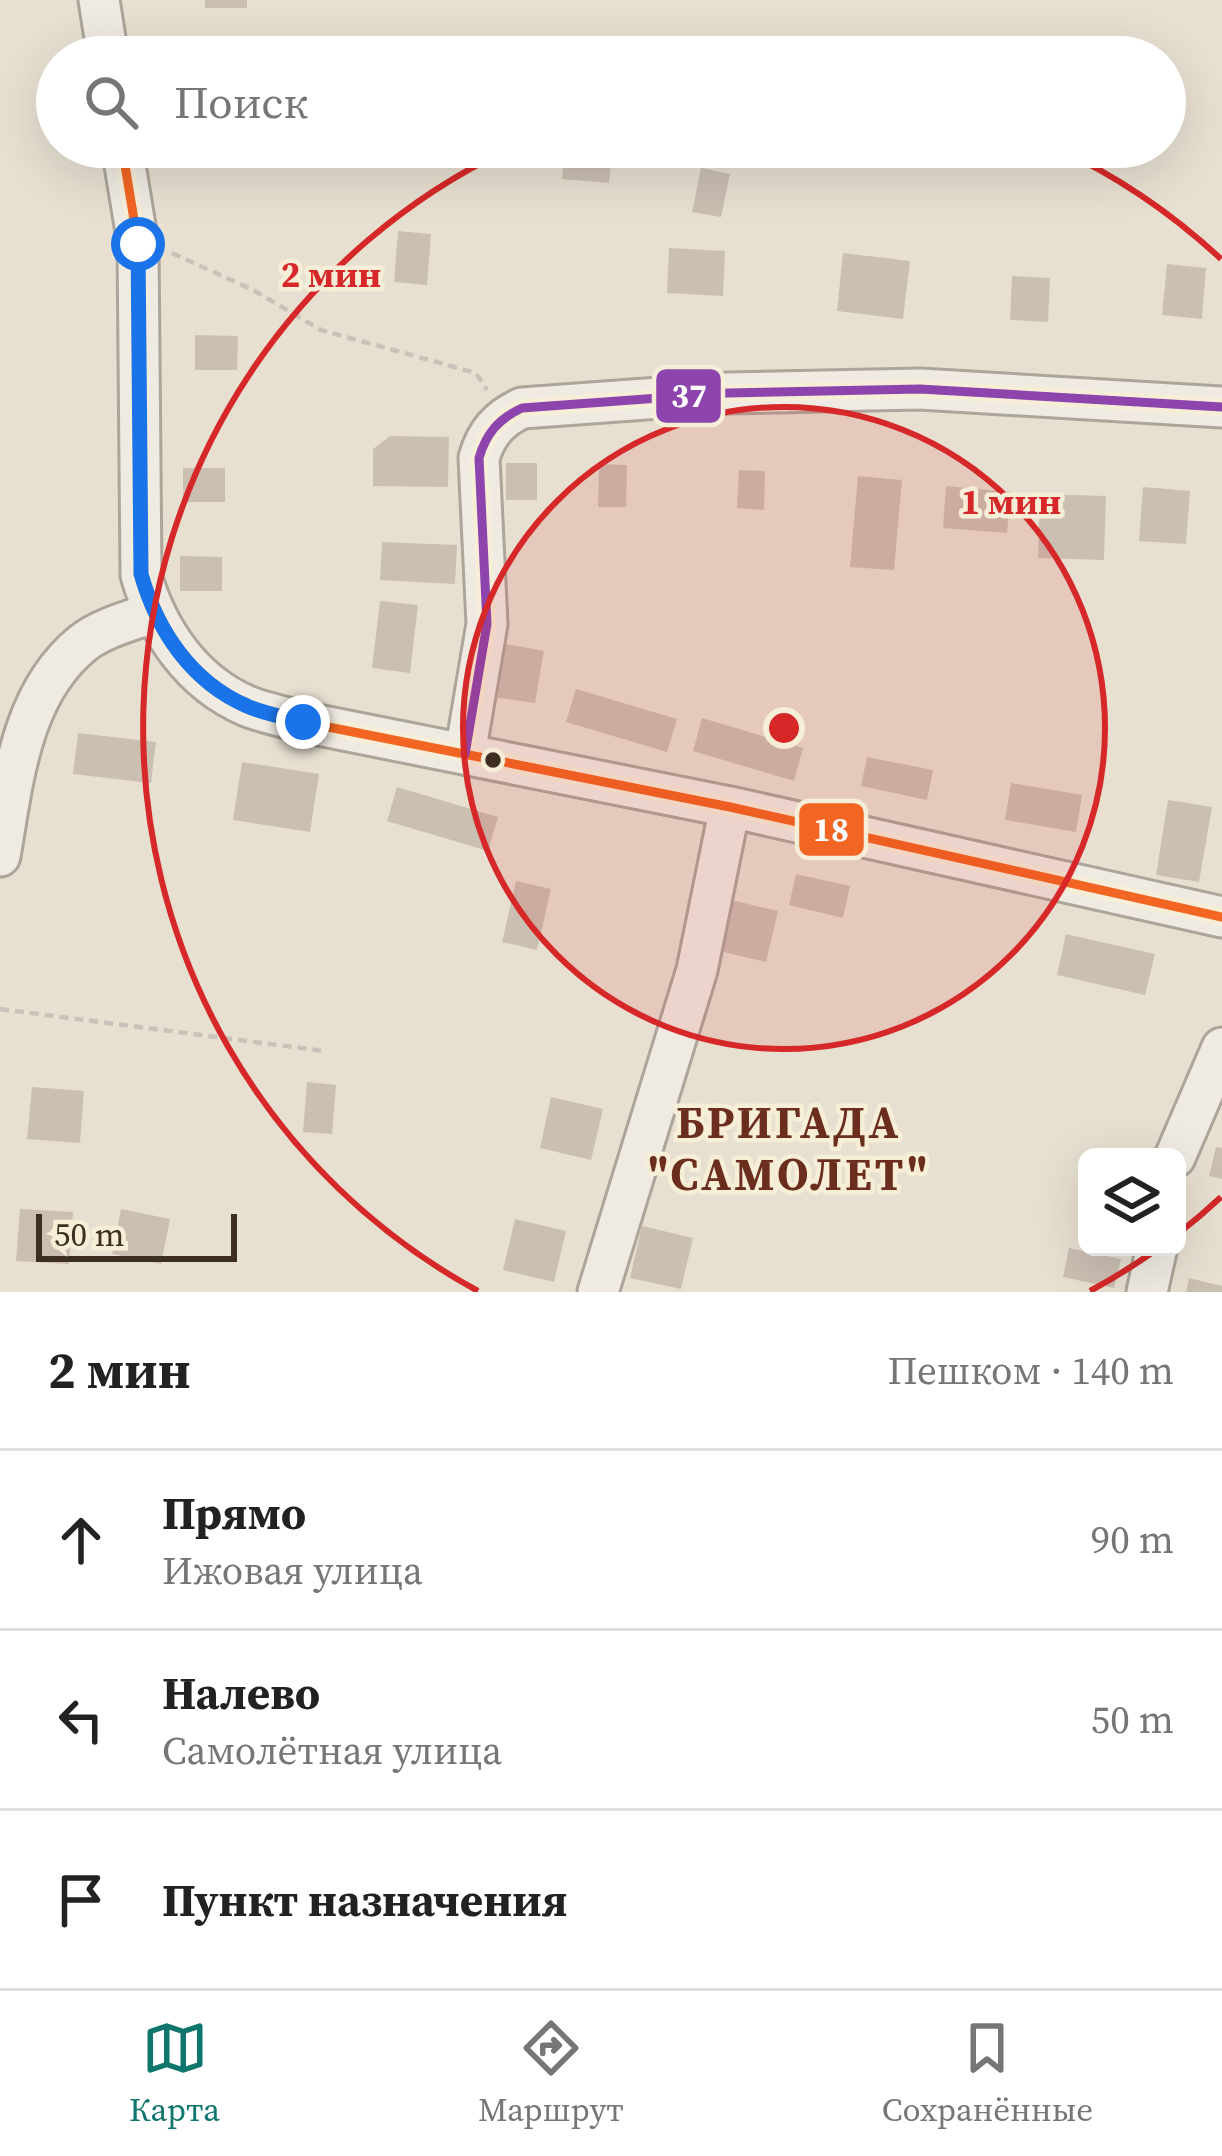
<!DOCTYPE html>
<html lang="ru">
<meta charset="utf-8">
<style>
:root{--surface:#fff;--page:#f2f2f2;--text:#222;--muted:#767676;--line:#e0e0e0;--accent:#0f766e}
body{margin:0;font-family:"Source Serif 4",serif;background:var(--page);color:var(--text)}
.controls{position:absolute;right:36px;bottom:36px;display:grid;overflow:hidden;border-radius:18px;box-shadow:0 12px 48px #0002}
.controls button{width:108px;height:108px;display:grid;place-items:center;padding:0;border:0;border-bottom:3px solid var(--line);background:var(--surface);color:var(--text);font:60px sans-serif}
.scale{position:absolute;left:36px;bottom:30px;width:201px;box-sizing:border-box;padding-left:12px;border:6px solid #3d2e20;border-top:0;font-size:33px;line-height:42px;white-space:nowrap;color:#3d2e20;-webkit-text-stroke:9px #f7eed8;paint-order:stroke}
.stop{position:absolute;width:36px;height:36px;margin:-27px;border:9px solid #1a73e8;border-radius:50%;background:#fff}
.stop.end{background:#1a73e8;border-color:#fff;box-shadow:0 3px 12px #0008}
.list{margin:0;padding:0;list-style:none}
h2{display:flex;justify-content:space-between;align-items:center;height:156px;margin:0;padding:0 48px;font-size:51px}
h2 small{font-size:39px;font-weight:400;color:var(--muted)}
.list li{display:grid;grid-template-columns:78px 1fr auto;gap:36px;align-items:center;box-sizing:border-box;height:180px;padding:0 48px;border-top:3px solid var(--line)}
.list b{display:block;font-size:45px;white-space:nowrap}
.list p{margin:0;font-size:39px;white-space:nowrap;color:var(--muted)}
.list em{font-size:39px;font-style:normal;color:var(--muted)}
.icon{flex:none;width:66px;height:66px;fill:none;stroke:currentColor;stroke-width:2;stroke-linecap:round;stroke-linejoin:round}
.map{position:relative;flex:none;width:1222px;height:1292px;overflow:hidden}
.search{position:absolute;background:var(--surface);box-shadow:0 12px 48px #0002;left:36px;right:36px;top:36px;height:132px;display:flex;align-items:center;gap:30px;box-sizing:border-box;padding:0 42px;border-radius:66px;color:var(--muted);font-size:45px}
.sheet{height:696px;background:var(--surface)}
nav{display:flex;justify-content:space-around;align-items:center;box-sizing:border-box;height:168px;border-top:3px solid var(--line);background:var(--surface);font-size:33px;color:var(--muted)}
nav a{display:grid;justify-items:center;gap:6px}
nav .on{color:var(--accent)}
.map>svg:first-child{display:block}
</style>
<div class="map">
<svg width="1222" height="1292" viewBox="0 0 1222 1292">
<rect width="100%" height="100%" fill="#e7e0d1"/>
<g fill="#cbbfb2">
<rect x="205" y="0" width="42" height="8"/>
<polygon points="564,158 611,163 609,183 562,179"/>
<polygon points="701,168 730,174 721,217 692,212"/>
<polygon points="398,231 431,234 427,285 394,282"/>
<polygon points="669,248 725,251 723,296 667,293"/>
<polygon points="843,253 910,261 903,319 837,311"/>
<polygon points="1167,264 1206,268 1202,319 1162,315"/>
<polygon points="1012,276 1050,278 1048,322 1010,320"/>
<polygon points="195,335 238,336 237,370 195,370"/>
<polygon points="390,436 449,437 448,487 373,486 373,449"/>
<rect x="506" y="463" width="31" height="37"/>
<polygon points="599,464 627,465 626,507 598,507"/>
<rect x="183" y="468" width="42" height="34"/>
<polygon points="739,470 765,471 764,510 737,508"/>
<polygon points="858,476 902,480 894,570 850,567"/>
<polygon points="946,486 1011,492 1007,533 943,528"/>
<polygon points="1143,487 1190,491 1186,544 1139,541"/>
<polygon points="1040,494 1106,496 1104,560 1038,558"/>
<polygon points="382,542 457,545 455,584 380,580"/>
<polygon points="180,556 222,557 222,591 180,591"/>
<polygon points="380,601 418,605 410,673 372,668"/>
<polygon points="501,643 544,651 535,703 492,697"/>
<polygon points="576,689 677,719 667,752 566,722"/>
<polygon points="702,718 803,748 794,781 693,751"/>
<polygon points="78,733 156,742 151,783 73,774"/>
<polygon points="867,757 933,770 927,800 861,786"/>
<polygon points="242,762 319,774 310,832 233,820"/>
<polygon points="1011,783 1082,795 1076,832 1005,820"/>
<polygon points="397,787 498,817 488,851 387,821"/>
<polygon points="1168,800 1212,807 1199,882 1156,875"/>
<polygon points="796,874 850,886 843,918 789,905"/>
<polygon points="516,881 551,889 537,950 502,942"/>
<polygon points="727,899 778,911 766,962 715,950"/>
<polygon points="1066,934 1155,954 1145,995 1057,975"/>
<polygon points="307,1082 336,1085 332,1134 303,1132"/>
<polygon points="32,1087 84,1091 80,1143 27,1139"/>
<polygon points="551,1097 603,1109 591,1160 540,1148"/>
<polygon points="1216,1147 1222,1148 1222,1179 1209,1176"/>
<polygon points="20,1209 73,1212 69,1264 16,1261"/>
<polygon points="121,1209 170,1219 161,1264 112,1254"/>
<polygon points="515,1219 566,1231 554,1282 503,1270"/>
<polygon points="642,1226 693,1238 681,1289 630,1278"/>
<polygon points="1069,1248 1121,1259 1114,1288 1063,1277"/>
<polygon points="1189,1278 1222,1286 1222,1292 1186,1292"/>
</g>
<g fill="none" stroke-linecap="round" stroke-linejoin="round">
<g stroke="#ada599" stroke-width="45">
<g id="minor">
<polyline points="99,0 108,57"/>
<path d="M122 147 138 244 141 575C157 630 191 682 247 706 264 713 285 717 303 722L730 807 1222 917"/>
<path d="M465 754 487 624 479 458C486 434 498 419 522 408L728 393 920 389 1222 407"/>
<path d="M0 856C13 782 20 694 83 643 102 628 130 621 152 613"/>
<polyline points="1175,1157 1222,1048"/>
<polyline points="598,1292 697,970 730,807"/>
<polyline points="1147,1292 1157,1247"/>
</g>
</g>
<g stroke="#c8c2b9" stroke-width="4.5" stroke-dasharray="9 6" stroke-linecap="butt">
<polyline points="172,253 253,290 321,330 476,373 487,390"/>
<polyline points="0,1009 324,1051"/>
</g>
<use href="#minor" stroke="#efebe3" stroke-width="39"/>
<g stroke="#f7eed8" stroke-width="18">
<path id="bus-1" d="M122 147 138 244 141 575C157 630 191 682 247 706 264 713 285 717 303 722L730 807 1222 917"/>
</g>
<g stroke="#f7eed8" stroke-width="18">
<path id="bus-2" d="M465 754 487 624 479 458C486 434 498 419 522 408L728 393 920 389 1222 407"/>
</g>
<use href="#bus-1" stroke="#f26522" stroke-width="9"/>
<use href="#bus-2" stroke="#8e44ad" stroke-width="9"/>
</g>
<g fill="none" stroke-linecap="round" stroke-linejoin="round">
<path stroke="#1a73e8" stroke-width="15" d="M138 244 141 574C157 630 191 682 247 706 264 714 285 717 303 722"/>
</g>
<circle cx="784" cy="728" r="321" fill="#d62828" fill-opacity=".12"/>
<g fill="none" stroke="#d62828" stroke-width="6">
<circle cx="784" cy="728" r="321"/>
<path d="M1221 1197A641 641 0 0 1 1179 1233M1156 1250A641 641 0 0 1 1090 1291M478 1291A641 641 0 0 1 513 147M1055 147A641 641 0 0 1 1221 259"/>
</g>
<circle fill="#3d2e20" stroke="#f7eed8" stroke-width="4.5" cx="493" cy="760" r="10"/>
<g text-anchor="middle" stroke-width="9" stroke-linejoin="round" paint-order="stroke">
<g font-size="45" font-weight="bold" letter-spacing="3" fill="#6b2e1e" stroke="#f7eed8">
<text x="789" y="1138">БРИГАДА<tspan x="789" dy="52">"САМОЛЕТ"</tspan></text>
</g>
</g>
<circle cx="784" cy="728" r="18" fill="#d62828" stroke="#f7eed8" stroke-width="6"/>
<g font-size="36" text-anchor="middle" font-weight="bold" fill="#d62828" stroke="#f7eed8" stroke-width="9" stroke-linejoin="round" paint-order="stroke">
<text x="331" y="287">2 мин</text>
<text x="1011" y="514">1 мин</text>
</g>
<g stroke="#f7eed8" stroke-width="4.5">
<rect x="654" y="367" width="69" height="58" rx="12" fill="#8e44ad"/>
<rect x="797" y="801" width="69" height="57" rx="12" fill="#f26522"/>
</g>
<g font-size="33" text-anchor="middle" font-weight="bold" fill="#fff">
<text x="689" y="407">37</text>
<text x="831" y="841">18</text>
</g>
</svg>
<div class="controls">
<button><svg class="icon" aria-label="layers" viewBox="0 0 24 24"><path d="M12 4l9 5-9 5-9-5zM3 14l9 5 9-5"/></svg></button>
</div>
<div class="scale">50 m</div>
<div class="stop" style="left:138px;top:244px"></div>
<div class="stop end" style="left:303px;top:722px"></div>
<div class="search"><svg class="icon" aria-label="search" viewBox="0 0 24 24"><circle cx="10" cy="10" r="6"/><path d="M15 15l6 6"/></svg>Поиск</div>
</div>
<section class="sheet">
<h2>2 мин<small>Пешком · 140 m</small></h2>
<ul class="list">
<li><svg class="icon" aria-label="ahead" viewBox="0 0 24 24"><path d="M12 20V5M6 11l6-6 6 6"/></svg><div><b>Прямо</b><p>Ижовая улица</p></div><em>90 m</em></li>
<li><svg class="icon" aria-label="left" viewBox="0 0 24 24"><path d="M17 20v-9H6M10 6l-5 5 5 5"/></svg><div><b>Налево</b><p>Самолётная улица</p></div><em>50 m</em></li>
<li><svg class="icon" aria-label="arrive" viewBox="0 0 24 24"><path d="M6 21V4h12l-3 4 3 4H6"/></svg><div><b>Пункт назначения</b></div></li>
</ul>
</section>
<nav>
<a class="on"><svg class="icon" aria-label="map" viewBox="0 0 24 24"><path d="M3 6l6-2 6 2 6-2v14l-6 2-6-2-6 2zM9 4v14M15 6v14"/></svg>Карта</a>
<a><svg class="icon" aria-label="directions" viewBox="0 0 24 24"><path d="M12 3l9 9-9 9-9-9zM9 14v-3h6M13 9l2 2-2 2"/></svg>Маршрут</a>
<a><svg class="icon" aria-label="saved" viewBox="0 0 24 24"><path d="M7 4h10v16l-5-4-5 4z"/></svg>Сохранённые</a>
</nav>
